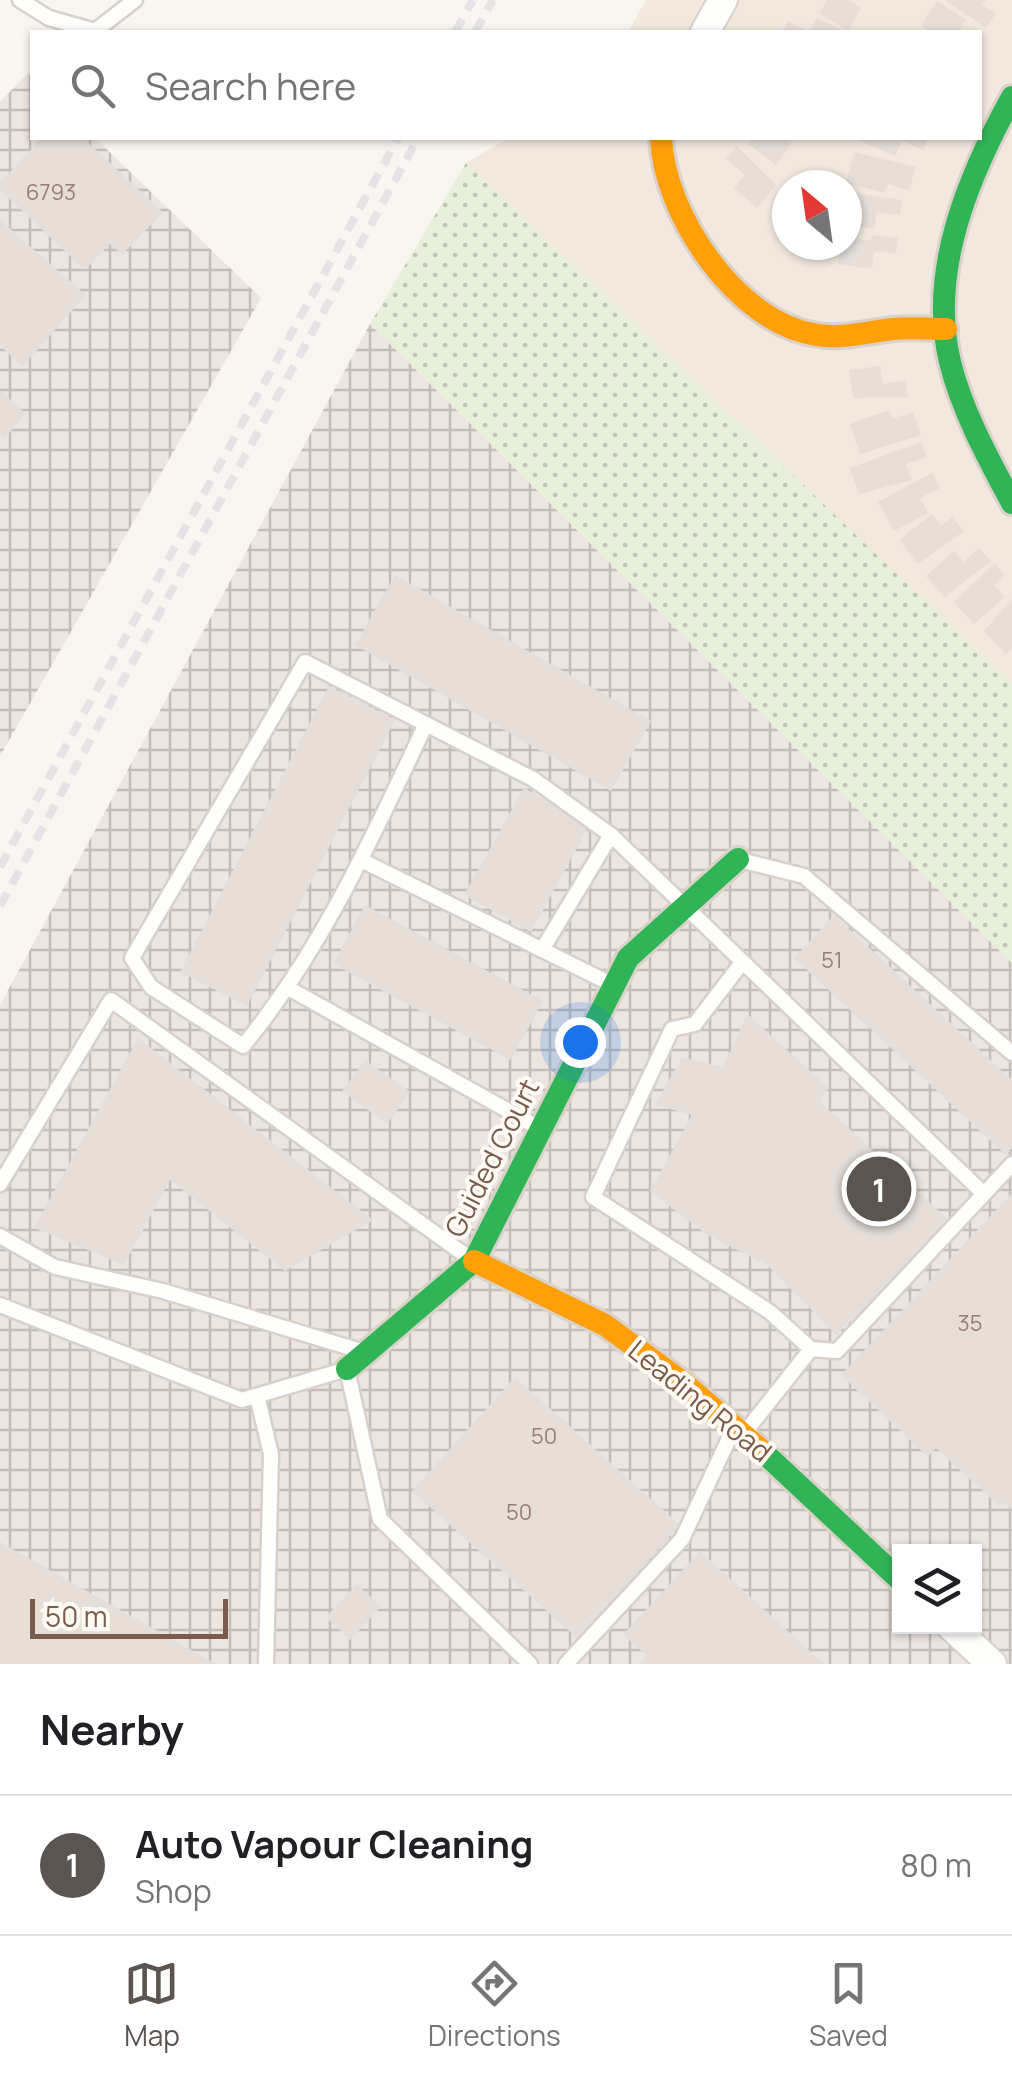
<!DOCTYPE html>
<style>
:root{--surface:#fff;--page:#f6f6f6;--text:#202124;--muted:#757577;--line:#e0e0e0;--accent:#5c5450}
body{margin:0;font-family:Manrope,sans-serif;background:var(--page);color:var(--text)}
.controls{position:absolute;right:30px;bottom:30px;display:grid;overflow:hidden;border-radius:0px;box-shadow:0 2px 8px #0004}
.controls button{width:90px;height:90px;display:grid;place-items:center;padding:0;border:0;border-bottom:2px solid var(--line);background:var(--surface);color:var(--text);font:50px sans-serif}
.compass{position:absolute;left:772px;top:170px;width:90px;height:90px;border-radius:50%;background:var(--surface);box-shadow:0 2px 8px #0004;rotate:331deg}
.scale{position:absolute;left:30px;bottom:25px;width:198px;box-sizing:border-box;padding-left:10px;border:5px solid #7a5c4d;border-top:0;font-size:28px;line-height:35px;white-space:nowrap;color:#7a5c4d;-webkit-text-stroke:8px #fffaf3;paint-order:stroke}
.you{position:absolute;left:580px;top:1042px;width:35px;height:35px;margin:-25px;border:8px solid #fff;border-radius:50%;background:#1a73e8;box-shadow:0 0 0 15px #1a73e833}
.badge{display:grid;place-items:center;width:65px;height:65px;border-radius:50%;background:var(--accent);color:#fff;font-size:32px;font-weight:700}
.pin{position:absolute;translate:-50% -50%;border:5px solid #fff;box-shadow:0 2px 10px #0006}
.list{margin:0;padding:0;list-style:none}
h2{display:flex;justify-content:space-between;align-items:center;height:130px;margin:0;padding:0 40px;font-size:42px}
h2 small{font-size:32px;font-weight:400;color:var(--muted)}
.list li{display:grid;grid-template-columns:65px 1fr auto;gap:30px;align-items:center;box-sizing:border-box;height:140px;padding:0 40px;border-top:2px solid var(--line)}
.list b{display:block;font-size:38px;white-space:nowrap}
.list p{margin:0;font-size:32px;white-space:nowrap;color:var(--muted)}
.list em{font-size:32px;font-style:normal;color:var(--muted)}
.icon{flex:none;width:55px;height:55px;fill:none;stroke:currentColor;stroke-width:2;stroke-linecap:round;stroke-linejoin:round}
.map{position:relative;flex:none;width:1012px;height:1664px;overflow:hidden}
.search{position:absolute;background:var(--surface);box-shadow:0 2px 8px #0004;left:30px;right:30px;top:30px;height:110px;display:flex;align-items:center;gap:25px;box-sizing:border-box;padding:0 35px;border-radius:0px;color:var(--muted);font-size:38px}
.sheet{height:270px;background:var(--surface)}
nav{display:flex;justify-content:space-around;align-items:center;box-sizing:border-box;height:140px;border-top:2px solid var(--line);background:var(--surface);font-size:28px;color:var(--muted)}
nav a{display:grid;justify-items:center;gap:5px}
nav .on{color:var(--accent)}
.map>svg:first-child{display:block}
</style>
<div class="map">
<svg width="1012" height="1664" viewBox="0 0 1012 1664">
<defs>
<pattern id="industrial-grid" width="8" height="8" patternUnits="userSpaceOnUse" patternTransform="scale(2.5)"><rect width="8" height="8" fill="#ede5e0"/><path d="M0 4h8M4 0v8" fill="none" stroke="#c5bdb8"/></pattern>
<pattern id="green-dots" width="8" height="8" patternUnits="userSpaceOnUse" patternTransform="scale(2.5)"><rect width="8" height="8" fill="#e7f0db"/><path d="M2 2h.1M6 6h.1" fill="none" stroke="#c0c6b4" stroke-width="1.8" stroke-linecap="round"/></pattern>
</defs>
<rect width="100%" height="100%" fill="#f9f5f0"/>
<path fill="#f2e8de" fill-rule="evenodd" d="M646 0H1012V684L466 163 509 138H980V32H628ZM787 185H847V245H787Z"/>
<g fill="url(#industrial-grid)" fill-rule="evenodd">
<polygon points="28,73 32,77 32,138 95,138 261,298 0,756 0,102"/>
<path d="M370 324 1012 963V1664H0V1005ZM900 1552H974V1626H900Z"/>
</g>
<polygon fill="url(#green-dots)" points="466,163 1012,684 1012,963 370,324"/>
<g fill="#e6ded7">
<polygon points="827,0 848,0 861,8 848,30 819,14"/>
<polygon points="945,0 985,0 982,5 996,13 986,28"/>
<polygon points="937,1 966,20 958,32 931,32 921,26"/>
<polygon points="817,18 846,32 782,32 788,21 809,32"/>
<polygon points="42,138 83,138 163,212 122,255 110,244 85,270 0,190 0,182"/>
<polygon points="753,138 785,138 792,143 776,165 748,144"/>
<polygon points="862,138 928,138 923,150 902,141 895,156 861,141"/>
<polygon points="737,146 776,185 757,208 734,188 745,175 726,159"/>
<polygon points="854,152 916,167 909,190 888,184 885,193 846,183"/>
<polygon points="847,192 902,200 900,215 877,212 874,229 847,225"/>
<polygon points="0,220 86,295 23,366 0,346"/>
<polygon points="872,235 898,238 896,254 874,251 872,269 838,264 841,245 847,245 847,237 871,241"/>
<polygon points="880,366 883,384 905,381 908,397 853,398 849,370"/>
<polygon points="0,390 26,414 4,439 0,435"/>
<polygon points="889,410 892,419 913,412 921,435 860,454 850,424"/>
<polygon points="921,442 927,457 906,464 912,480 859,494 850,468"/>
<polygon points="932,473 940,488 920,498 928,513 894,531 878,502"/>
<polygon points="932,514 941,526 952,517 964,531 918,564 899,540"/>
<polygon points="979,548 991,561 945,597 926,576 954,551 964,562"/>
<polygon points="995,563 1005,575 994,585 1005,597 974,624 954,602"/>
<polygon points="395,575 651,721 611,791 355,645"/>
<polygon points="1012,599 1012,648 1006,654 984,631"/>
<polygon points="329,686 395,720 247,1006 180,972"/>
<polygon points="524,788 590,824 531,932 464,895"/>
<polygon points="365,905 543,1001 511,1060 333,964"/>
<polygon points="834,915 1012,1080 1012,1148 1006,1155 794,958"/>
<polygon points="747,1014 829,1088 819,1101 953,1224 836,1335 767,1265 707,1235 650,1191 692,1115 655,1105 682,1057 723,1067"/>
<polygon points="138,1038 373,1220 285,1271 170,1180 124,1265 34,1228"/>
<polygon points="365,1060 410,1092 387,1124 342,1091"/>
<polygon points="1012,1193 1012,1510 1003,1502 999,1506 936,1448 928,1457 841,1375"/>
<polygon points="515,1377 680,1525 578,1639 412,1491"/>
<polygon points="0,1542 216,1664 0,1664"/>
<polygon points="700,1551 824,1664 639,1664 647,1656 623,1635"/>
<polygon points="357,1584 381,1607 350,1640 326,1617"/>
</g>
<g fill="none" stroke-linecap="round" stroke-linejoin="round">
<g stroke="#d7d1cb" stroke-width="19">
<g id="lane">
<polyline points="20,0 49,18 95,31 135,0"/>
<path d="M426 724C373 836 322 950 243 1046L151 987 132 958 305 662 533 779 611 835 984 1194"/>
<polyline points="361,860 609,983"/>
<polyline points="740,860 804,876 1012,1053"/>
<polyline points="542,950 611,835"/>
<polyline points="741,964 695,1024 672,1029 593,1197 770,1312 811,1349 746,1431"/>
<polyline points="290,989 539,1128"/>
<polyline points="0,1184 111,1000 472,1260"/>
<polyline points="0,1236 55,1267 163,1291 361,1351"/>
<polyline points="0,1305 242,1400 347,1369 380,1519 530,1664"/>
<polyline points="811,1349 837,1351 1012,1164"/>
<polyline points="257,1396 271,1454 266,1664"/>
<polyline points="566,1664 682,1539 734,1428"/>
</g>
</g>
<g stroke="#d7d1cb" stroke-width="32">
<g id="street">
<polyline points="705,32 723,0"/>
<polyline points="951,1626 992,1664"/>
</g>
</g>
<g stroke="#d9d2cb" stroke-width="28">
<g id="fast">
<path d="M1012 97C969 175 928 271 950 362 962 411 988 458 1012 503"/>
<polyline points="347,1369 474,1261 628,958 738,859"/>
<polyline points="761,1450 900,1580"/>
</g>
</g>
<g stroke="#d9d2cb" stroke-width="28">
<g id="slow">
<path d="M661 138C664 214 736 323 817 335 842 339 867 332 893 329 910 327 928 329 946 329"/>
<polyline points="474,1261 605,1325 684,1383 761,1450"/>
</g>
</g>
<use href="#lane" stroke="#fefefd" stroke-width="14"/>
<use href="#street" stroke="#fefefd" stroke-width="28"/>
<use href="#fast" stroke="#30b455" stroke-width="22"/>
<use href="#slow" stroke="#ff9f0a" stroke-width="22"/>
<g stroke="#e6e3e7" stroke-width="8" stroke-dasharray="15 10" stroke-linecap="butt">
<polyline points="455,32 473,0"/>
<polyline points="475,32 493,0"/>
<polyline points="0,867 398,138"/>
<polyline points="0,906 418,138"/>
</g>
</g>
<g text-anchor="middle" stroke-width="8" stroke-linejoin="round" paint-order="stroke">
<g font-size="22" fill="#977e72">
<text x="51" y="200">6793</text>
<text x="832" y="968">51</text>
<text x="970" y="1331">35</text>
<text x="544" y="1444">50</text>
<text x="519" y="1520">50</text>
</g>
<g font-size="28" fill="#7a5c4d" stroke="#fffaf3">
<text transform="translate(492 1158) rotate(-63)" y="10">Guided Court</text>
<text transform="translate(700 1401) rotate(39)" y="10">Leading Road</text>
</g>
</g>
</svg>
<div class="controls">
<button><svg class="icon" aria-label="layers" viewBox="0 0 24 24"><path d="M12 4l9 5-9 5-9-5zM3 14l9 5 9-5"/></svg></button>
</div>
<svg class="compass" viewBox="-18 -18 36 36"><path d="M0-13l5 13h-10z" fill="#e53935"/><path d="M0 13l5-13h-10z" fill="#757577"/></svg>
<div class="scale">50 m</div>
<div class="you"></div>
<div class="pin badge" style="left:879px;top:1189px">1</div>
<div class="search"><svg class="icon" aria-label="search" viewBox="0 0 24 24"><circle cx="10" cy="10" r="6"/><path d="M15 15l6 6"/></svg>Search here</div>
</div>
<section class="sheet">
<h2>Nearby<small></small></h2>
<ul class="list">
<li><span class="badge">1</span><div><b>Auto Vapour Cleaning</b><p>Shop</p></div><em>80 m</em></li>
</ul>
</section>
<nav>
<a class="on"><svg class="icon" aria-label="map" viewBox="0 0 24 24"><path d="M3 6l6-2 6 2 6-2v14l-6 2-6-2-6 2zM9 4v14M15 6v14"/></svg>Map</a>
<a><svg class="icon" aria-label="directions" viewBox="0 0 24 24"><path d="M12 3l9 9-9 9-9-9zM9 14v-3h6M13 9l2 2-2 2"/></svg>Directions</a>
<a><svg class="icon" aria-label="saved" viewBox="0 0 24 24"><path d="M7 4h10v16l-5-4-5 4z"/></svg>Saved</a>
</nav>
